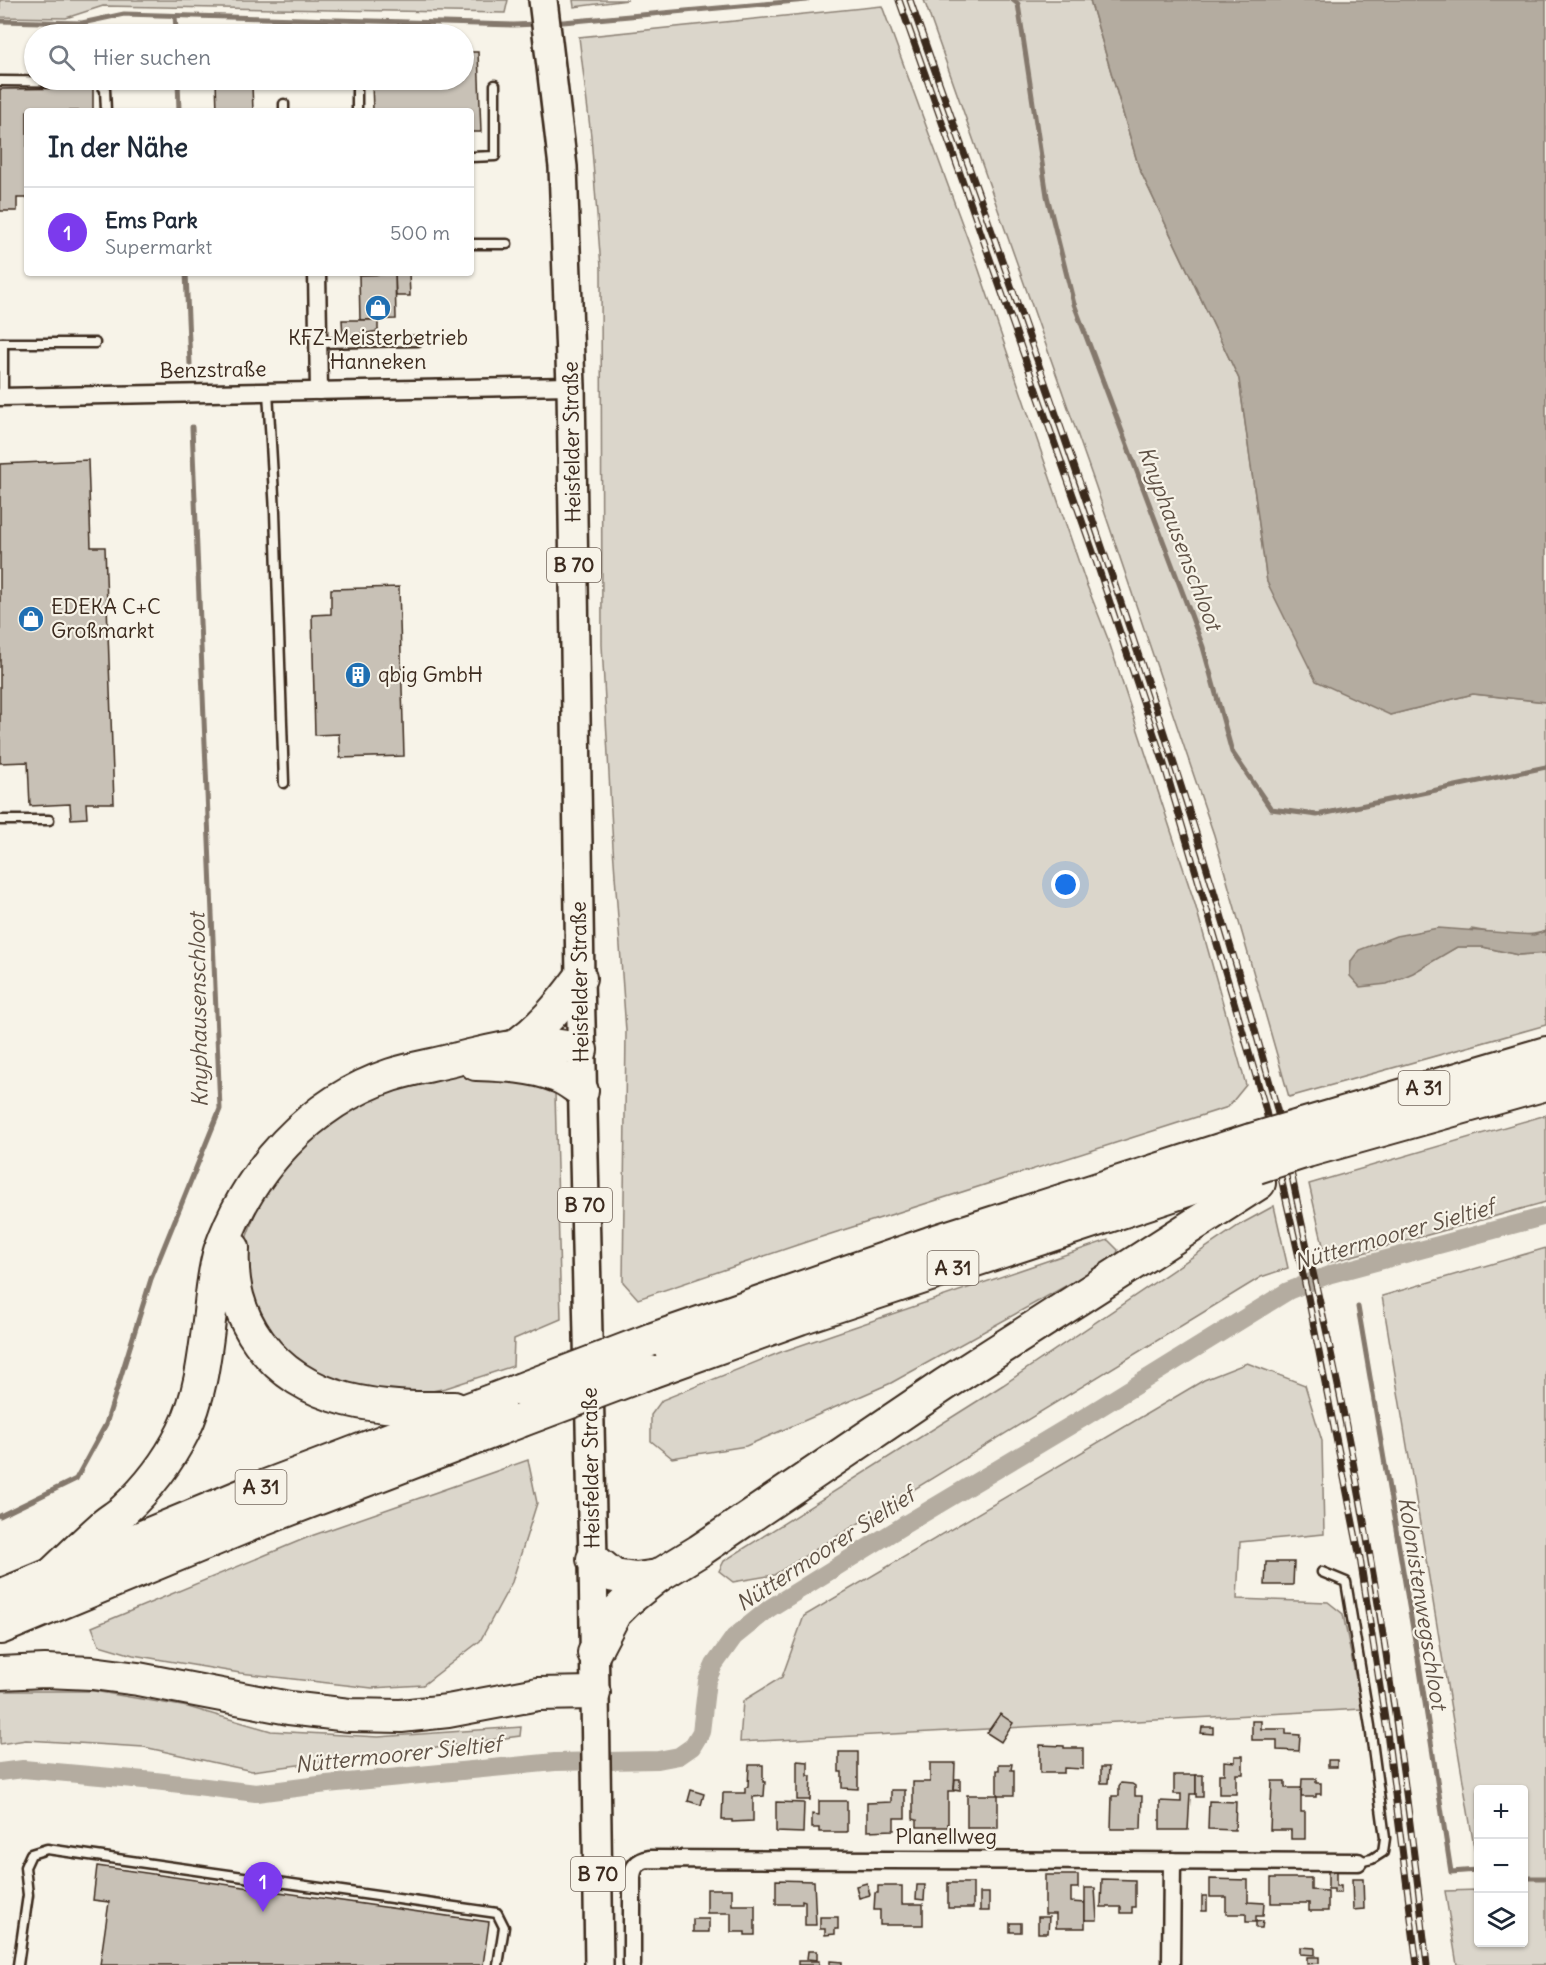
<!DOCTYPE html>
<html lang="de">
<meta charset="utf-8">
<style>
:root{--surface:#fff;--page:#f2f2f3;--text:#1f2937;--muted:#747a83;--line:#e0e1e3;--accent:#7c3aed}
body{margin:0;font-family:Delius,sans-serif;background:var(--page);color:var(--text)}
.controls{position:absolute;right:18px;bottom:18px;display:grid;overflow:hidden;border-radius:6px;box-shadow:0 2px 4px #0004}
.controls button{width:54px;height:54px;display:grid;place-items:center;padding:0;border:0;border-bottom:2px solid var(--line);background:var(--surface);color:var(--text);font:30px sans-serif}
.you{position:absolute;left:1066px;top:885px;width:21px;height:21px;margin:-15px;border:4px solid #fff;border-radius:50%;background:#1a73e8;box-shadow:0 0 0 9px #1a73e833}
.badge{display:grid;place-items:center;width:39px;height:39px;border-radius:50%;background:var(--accent);color:#fff;font-size:20px;font-weight:700}
.pin{position:absolute;translate:-50% -50px;filter:drop-shadow(0 2px 3px #0008)}
.pin::after{content:'';position:absolute;top:32px;width:21px;height:18px;background:inherit;clip-path:polygon(0 0,100% 0,50% 100%)}
.list{margin:0;padding:0;list-style:none}
h2{display:flex;justify-content:space-between;align-items:center;height:78px;margin:0;padding:0 24px;font-size:26px}
h2 small{font-size:20px;font-weight:400;color:var(--muted)}
.list li{display:grid;grid-template-columns:39px 1fr auto;gap:18px;align-items:center;box-sizing:border-box;height:90px;padding:0 24px;border-top:2px solid var(--line)}
.list b{display:block;font-size:22px;white-space:nowrap}
.list p{margin:0;font-size:20px;white-space:nowrap;color:var(--muted)}
.list em{font-size:20px;font-style:normal;color:var(--muted)}
.icon{flex:none;width:33px;height:33px;fill:none;stroke:currentColor;stroke-width:2;stroke-linecap:round;stroke-linejoin:round}
.map{position:relative;flex:none;width:1546px;height:1965px;overflow:hidden}
.search{position:absolute;background:var(--surface);box-shadow:0 2px 4px #0004;left:24px;top:24px;width:450px;height:66px;display:flex;align-items:center;gap:15px;box-sizing:border-box;padding:0 21px;border-radius:33px;color:var(--muted);font-size:22px}
.panel{position:absolute;background:var(--surface);box-shadow:0 2px 4px #0004;left:24px;top:108px;width:450px;height:168px;border-radius:6px}
.map>svg:first-child{display:block}
</style>
<div class="map">
<svg width="1546" height="1965" viewBox="0 0 1546 1965">
<rect width="100%" height="100%" fill="#f7f3e8"/>
<filter id="ink" filterUnits="userSpaceOnUse"><feTurbulence type="fractalNoise" baseFrequency=".0167" numOctaves="2"/><feDisplacementMap in="SourceGraphic" scale="12" xChannelSelector="R" yChannelSelector="G"/><feConvolveMatrix kernelMatrix="1 2 1 2 8 2 1 2 1" color-interpolation-filters="sRGB"/></filter>
<g filter="url(#ink)">
<g fill="#dbd6cb" stroke="#8b8074" stroke-width="1.5">
<polygon points="0,0 508,0 505,13 103,6 66,18 0,17"/>
<polygon points="573,0 628,0 574,7"/>
<path d="M924 0H1090L1139 168 1239 379 1267 582 1390 715 1473 694 1546 702V931C1522 939 1496 933 1471 929L1440 956 1457 947H1483L1518 955 1546 953V1025L1289 1097 1214 835 1095 484Z"/>
<polygon points="882,6 978,267 1086,583 1108,639 1195,904 1246,1085 1228,1107 812,1240 638,1299 623,1282 626,1031 613,847 602,645 601,267 591,136 579,37"/>
<polygon points="450,1071 548,1084 555,1093 561,1319 514,1339 513,1366 446,1388 405,1397 373,1397 296,1370 253,1313 244,1261 247,1236 266,1183 344,1105"/>
<polygon points="1546,1115 1546,1202 1327,1263 1309,1184"/>
<polygon points="1274,1206 1288,1268 1261,1277 774,1575 733,1582 719,1571 724,1561 1003,1385 1241,1224"/>
<polygon points="1108,1240 1118,1250 1116,1258 891,1383 746,1446 672,1458 651,1441 651,1415 662,1400 781,1352"/>
<polygon points="1546,1248 1546,1965 1457,1965 1445,1891 1478,1890 1478,1942 1524,1942 1524,1790 1478,1790 1478,1871 1382,1296"/>
<polygon points="1247,1363 1305,1385 1322,1441 1324,1534 1240,1542 1237,1599 1328,1602 1343,1614 1362,1709 740,1742 743,1701 782,1677 804,1616 1204,1380"/>
<polygon points="528,1460 537,1503 512,1582 480,1641 423,1685 372,1688 240,1673 133,1655 99,1645 92,1627 311,1536"/>
<polygon points="3,1691 94,1691 188,1707 271,1731 378,1737 521,1727 520,1736 252,1771 144,1747 26,1740 0,1744 0,1692"/>
</g>
<g fill="#b4aca0" stroke="#84786c" stroke-width="1.5">
<polygon points="1090,0 1546,0 1546,702 1473,694 1390,715 1316,681 1267,582 1239,379 1139,168"/>
<polygon points="1438,928 1534,935 1546,931 1546,953 1518,955 1483,947 1457,947 1413,973 1387,984 1360,987 1350,976 1351,961 1359,950 1396,936"/>
</g>
<g fill="none" stroke-linecap="round" stroke-linejoin="round">
<g stroke="#84786c" stroke-width="5">
<polyline points="1013,0 1018,4 1047,196 1074,304 1203,647 1232,752 1271,809 1317,815 1546,767"/>
<polyline points="175,16 176,29"/>
<polyline points="0,21 82,23 124,14 514,25 537,24"/>
<polyline points="552,23 807,0"/>
<polyline points="178,80 179,111"/>
<polyline points="186,273 190,364"/>
<polyline points="1358,1307 1420,1670 1451,1872 1477,1870 1478,1876"/>
<polyline points="0,1516 76,1479 106,1424 151,1279 220,1109 192,427"/>
<polyline points="1524,1878 1546,1878"/>
</g>
<polyline stroke="#b4aca0" stroke-width="18" points="0,1772 23,1769 155,1781 256,1793 327,1784 555,1762 658,1760 679,1756 692,1747 701,1732 707,1681 714,1665 734,1637 770,1608 904,1525 1083,1418 1288,1291 1331,1274 1546,1216"/>
</g>
<g fill="#c8c1b6" stroke="#3b2a1e" stroke-width="1.5">
<polygon points="464,52 478,52 481,132 471,132 471,111 373,111 372,82 351,82 351,80 464,80"/>
<polygon points="216,80 327,80 327,87 252,85 253,111 217,111"/>
<polygon points="93,88 93,111 27,111 27,198 17,198 17,211 0,211 0,89"/>
<polygon points="395,273 409,273 410,296 396,296"/>
<polygon points="395,274 396,319 360,320 359,275"/>
<polygon points="342,320 378,320 378,331 362,334 343,336"/>
<polygon points="88,460 91,547 105,547 114,803 86,803 87,818 71,819 70,804 30,806 28,762 0,763 0,464"/>
<polygon points="399,587 404,756 340,758 339,734 315,735 312,615 331,614 331,589"/>
<polygon points="1266,1562 1294,1562 1293,1585 1265,1585"/>
<polygon points="1000,1714 1013,1723 1001,1742 987,1733"/>
<polygon points="1252,1721 1261,1721 1261,1729 1286,1729 1286,1734 1300,1735 1299,1751 1277,1750 1277,1740 1252,1740"/>
<polygon points="1202,1727 1213,1727 1213,1734 1201,1733"/>
<polygon points="1040,1745 1064,1746 1064,1748 1083,1748 1083,1769 1064,1768 1064,1773 1040,1773"/>
<polygon points="839,1752 858,1752 858,1789 842,1788 842,1772 839,1772"/>
<polygon points="1235,1756 1243,1756 1243,1774 1236,1774 1236,1794 1219,1794 1219,1774 1224,1774 1224,1761 1235,1762"/>
<rect x="1328" y="1760" width="9" height="7"/>
<polygon points="797,1761 808,1762 808,1776 811,1776 810,1800 797,1800"/>
<polygon points="930,1763 955,1763 954,1791 948,1791 948,1827 917,1827 917,1820 913,1819 913,1782 930,1782"/>
<polygon points="999,1764 1012,1764 1011,1770 1014,1770 1014,1795 997,1795 997,1770 999,1770"/>
<polygon points="749,1765 763,1765 763,1782 765,1782 764,1796 753,1797 753,1821 732,1822 732,1820 722,1820 723,1793 745,1793 745,1788 748,1786"/>
<polygon points="1101,1767 1109,1767 1108,1783 1101,1783"/>
<polygon points="1174,1775 1196,1775 1196,1794 1190,1794 1188,1830 1160,1830 1160,1801 1181,1802 1181,1794 1174,1794"/>
<rect x="1196" y="1775" width="7" height="22"/>
<polygon points="955,1779 960,1779 960,1791 954,1790"/>
<polygon points="1302,1779 1316,1779 1316,1783 1321,1783 1321,1794 1316,1794 1316,1797 1301,1797"/>
<polygon points="1272,1781 1285,1781 1285,1788 1301,1788 1301,1812 1305,1812 1305,1839 1291,1839 1291,1830 1270,1830"/>
<polygon points="1121,1783 1132,1784 1135,1786 1135,1796 1142,1796 1141,1829 1111,1829 1112,1796 1119,1796 1119,1786"/>
<polygon points="691,1790 704,1794 701,1805 688,1801"/>
<polygon points="891,1790 905,1790 905,1818 894,1818 894,1830 867,1831 867,1803 891,1802"/>
<rect x="967" y="1795" width="31" height="33"/>
<polygon points="819,1801 847,1801 847,1832 819,1832 819,1828 812,1828 812,1814 819,1815"/>
<polygon points="1209,1801 1236,1802 1235,1830 1208,1829"/>
<polygon points="776,1802 804,1803 803,1833 776,1832"/>
<polygon points="97,1866 489,1922 483,1965 100,1965 109,1902 93,1900"/>
<polygon points="1328,1868 1336,1868 1336,1886 1341,1886 1341,1893 1334,1893 1334,1889 1328,1889"/>
<polygon points="1045,1875 1078,1875 1078,1888 1071,1888 1071,1902 1085,1903 1085,1928 1056,1928 1056,1914 1045,1914"/>
<polygon points="1271,1878 1311,1878 1311,1890 1328,1891 1328,1911 1309,1911 1309,1903 1271,1903"/>
<polygon points="1102,1879 1135,1880 1135,1907 1132,1907 1132,1913 1121,1913 1121,1907 1101,1907"/>
<polygon points="1210,1879 1248,1880 1248,1902 1264,1903 1263,1916 1256,1916 1256,1922 1263,1921 1262,1928 1256,1928 1256,1922 1246,1922 1246,1914 1226,1914 1226,1897 1210,1897"/>
<polygon points="1352,1879 1363,1879 1364,1909 1353,1910"/>
<polygon points="776,1880 814,1881 816,1925 805,1925 805,1901 802,1900 802,1904 776,1904"/>
<polygon points="867,1883 870,1895 859,1898 856,1886"/>
<rect x="948" y="1883" width="25" height="25"/>
<polygon points="917,1885 925,1885 924,1900 916,1899"/>
<polygon points="878,1886 902,1886 902,1904 923,1904 923,1925 880,1925 880,1910 874,1910 875,1893 878,1893"/>
<polygon points="1085,1888 1095,1888 1097,1920 1085,1920"/>
<polygon points="707,1889 732,1889 732,1905 755,1905 755,1935 745,1935 745,1932 731,1932 731,1913 707,1913"/>
<rect x="980" y="1893" width="9" height="18"/>
<rect x="1202" y="1896" width="5" height="15"/>
<polygon points="820,1917 838,1917 838,1929 835,1929 835,1934 825,1935 825,1929 820,1929"/>
<polygon points="1038,1917 1049,1917 1048,1933 1038,1933"/>
<rect x="693" y="1919" width="16" height="13"/>
<rect x="1010" y="1923" width="11" height="9"/>
<polygon points="1300,1947 1315,1948 1315,1955 1300,1954"/>
<polygon points="808,1951 817,1951 817,1960 807,1959"/>
<polygon points="1307,1957 1319,1957 1319,1963 1307,1964"/>
<rect x="798" y="1961" width="21" height="4"/>
<polygon points="830,1961 842,1962 842,1965 830,1965"/>
</g>
<g fill="none" stroke-linecap="round" stroke-linejoin="round">
<g stroke="#3b2a1e" stroke-width="13">
<g id="service">
<polyline points="0,81 98,82 105,89 106,111"/>
<polyline points="357,90 357,111"/>
<polyline points="284,104 284,111"/>
<polyline points="471,157 495,156 495,85"/>
<polyline points="471,244 507,244"/>
<polyline points="0,343 95,343"/>
<polyline points="3,343 3,397"/>
<polyline points="318,343 418,341"/>
<polyline points="268,392 275,512 284,783"/>
<polyline points="0,820 49,820"/>
<polyline points="1322,1572 1346,1582 1370,1726 1385,1838 1383,1852 1372,1859 1358,1862"/>
<polyline points="18,1965 28,1895 25,1867 31,1854 47,1849 497,1913 504,1927 498,1965"/>
</g>
</g>
<g stroke="#3b2a1e" stroke-width="21">
<g id="minor">
<polyline points="317,273 319,391"/>
<polyline points="0,397 571,386"/>
<path d="M632 1965V1877C633 1866 638 1861 649 1859L1358 1862"/>
<polyline points="1171,1965 1172,1861"/>
</g>
</g>
<g stroke="#3b2a1e" stroke-width="32">
<polyline id="primary" points="543,0 563,167 571,386 580,978 593,1559 599,1965"/>
</g>
<g stroke="#3b2a1e" stroke-width="36">
<g id="motorway">
<path d="M517 1045C544 1025 560 1005 580 978"/>
<path d="M476 1064C503 1065 532 1066 557 1076 566 1079 574 1086 582 1091"/>
<polyline points="1302,1125 1546,1053"/>
<polyline points="1307,1151 1546,1084"/>
<path d="M233 1248C231 1283 238 1313 259 1342 304 1406 383 1409 454 1408"/>
<polyline points="650,1340 930,1243 1251,1140"/>
<polyline points="650,1372 800,1318 1257,1167"/>
<polyline points="593,1559 614,1576 636,1579 658,1576"/>
<path d="M52 1574C69 1558 85 1542 102 1527 108 1521 116 1517 123 1511 148 1488 168 1462 183 1432 201 1396 205 1353 210 1313 212 1293 214 1271 220 1251 248 1171 310 1102 391 1075 413 1068 435 1065 457 1059 505 1048 531 1038 581 1050"/>
<polyline points="0,1596 258,1489 519,1390"/>
<polyline points="0,1628 259,1521 520,1421"/>
<polyline points="594,1653 615,1613 628,1600 658,1576 699,1551 944,1385 1259,1183"/>
<polyline points="0,1673 45,1671 92,1673 138,1679 289,1708 349,1715 401,1716 448,1711 538,1694 594,1693"/>
</g>
</g>
<use href="#service" stroke="#f7f3e8" stroke-width="8"/>
<use href="#minor" stroke="#f7f3e8" stroke-width="16"/>
<use href="#primary" stroke="#f7f3e8" stroke-width="27"/>
<use href="#motorway" stroke="#f7f3e8" stroke-width="32"/>
<g stroke="#3b2a1e" stroke-width="7">
<g id="rail">
<polyline points="899,0 1093,552 1164,764 1265,1107 1308,1297 1360,1558 1387,1732 1417,1965"/>
<path d="M910 0C1038 364 1172 726 1274 1098 1289 1154 1298 1212 1312 1268 1366 1497 1401 1731 1427 1965"/>
</g>
</g>
<use href="#rail" stroke="#f7f3e8" stroke-width="4.5" stroke-dasharray="14" stroke-linecap="butt"/>
<g stroke="#3b2a1e" stroke-width="36" stroke-linecap="butt">
<g id="motorway-bridge">
<polyline points="1251,1140 1302,1125"/>
<polyline points="1257,1167 1307,1151"/>
<polyline points="519,1390 650,1340"/>
<polyline points="520,1421 650,1372"/>
</g>
</g>
<use href="#motorway-bridge" stroke="#f7f3e8" stroke-width="32"/>
</g>
</g>
<defs>
<g id="shop-disc" transform="scale(1.35)"><circle r="9.5" fill="#1f6fb2" stroke="#f7f3e8"/><path d="M-5-2.5h2.3a2.7 3.5 0 0 1 5.4 0H5L5.5 6h-11ZM-1.5-2.5h3a1.5 2.3 0 0 0-3 0Z" fill="#fff"/></g>
<g id="building-disc" transform="scale(1.35)"><circle r="9.5" fill="#1f6fb2" stroke="#f7f3e8"/><path d="M-4-6H4V6H1V3H-1V6H-4ZM-2.5-4.3h1.7v1.8h-1.7ZM.8-4.3h1.7v1.8H.8ZM-2.5-1h1.7V.8h-1.7ZM.8-1h1.7V.8H.8Z" fill="#fff"/></g>
</defs>
<g fill-rule="evenodd">
<use href="#shop-disc" x="378" y="308"/>
<use href="#shop-disc" x="31" y="619"/>
<use href="#building-disc" x="358" y="675"/>
</g>
<g text-anchor="middle" stroke-width="4.5" stroke-linejoin="round" paint-order="stroke">
<g fill="#f7f3e8" stroke="#73665b" stroke-width="1.5">
<rect x="547" y="548" width="54" height="34" rx="4.5"/>
<rect x="1398.5" y="1071" width="51" height="34" rx="4.5"/>
<rect x="558" y="1188" width="54" height="34" rx="4.5"/>
<rect x="927.5" y="1251" width="51" height="34" rx="4.5"/>
<rect x="235.5" y="1470" width="51" height="34" rx="4.5"/>
<rect x="571" y="1857" width="54" height="34" rx="4.5"/>
</g>
<g font-size="20" font-weight="bold" fill="#3b2a1e">
<text x="574" y="572">B 70</text>
<text x="1424" y="1095">A 31</text>
<text x="585" y="1212">B 70</text>
<text x="953" y="1275">A 31</text>
<text x="261" y="1494">A 31</text>
<text x="598" y="1881">B 70</text>
</g>
<g font-size="21" fill="#3b2a1e" stroke="#f7f3e8" text-anchor="start">
<text x="378" y="345" text-anchor="middle">KFZ-Meisterbetrieb<tspan x="378" dy="24">Hanneken</tspan></text>
<text x="51" y="614">EDEKA C+C<tspan x="51" dy="24">Großmarkt</tspan></text>
<text x="378" y="682">qbig GmbH</text>
</g>
<g font-size="21" fill="#3b2a1e" stroke="#f7f3e8">
<text transform="translate(213 370) rotate(-1)" y="7">Benzstraße</text>
<text transform="translate(572 442) rotate(-91)" y="7">Heisfelder Straße</text>
<text transform="translate(580 982) rotate(-91)" y="7">Heisfelder Straße</text>
<text transform="translate(591 1468) rotate(-91)" y="7">Heisfelder Straße</text>
<text x="946" y="1844">Planellweg</text>
</g>
<g font-size="22" font-style="italic" fill="#5f5145" stroke="#f7f3e8">
<text transform="translate(1180 538) rotate(69)" y="8">Knyphausenschloot</text>
<text transform="translate(198 1010) rotate(-91)" y="8">Knyphausenschloot</text>
<text transform="translate(1394 1234) rotate(-16)" y="8">Nüttermoorer Sieltief</text>
<text transform="translate(825 1549) rotate(-33)" y="8">Nüttermoorer Sieltief</text>
<text transform="translate(1423 1603) rotate(81)" y="8">Kolonistenwegschloot</text>
<text transform="translate(398 1754) rotate(-6)" y="8">Nüttermoorer Sieltief</text>
</g>
</g>
</svg>
<div class="controls">
<button>+</button>
<button>−</button>
<button><svg class="icon" aria-label="layers" viewBox="0 0 24 24"><path d="M12 4l9 5-9 5-9-5zM3 14l9 5 9-5"/></svg></button>
</div>
<div class="you"></div>
<div class="pin badge" style="left:263px;top:1912px">1</div>
<div class="search"><svg class="icon" aria-label="search" viewBox="0 0 24 24"><circle cx="10" cy="10" r="6"/><path d="M15 15l6 6"/></svg>Hier suchen</div>
<section class="panel">
<h2>In der Nähe<small></small></h2>
<ul class="list">
<li><span class="badge">1</span><div><b>Ems Park</b><p>Supermarkt</p></div><em>500 m</em></li>
</ul>
</section>
</div>
